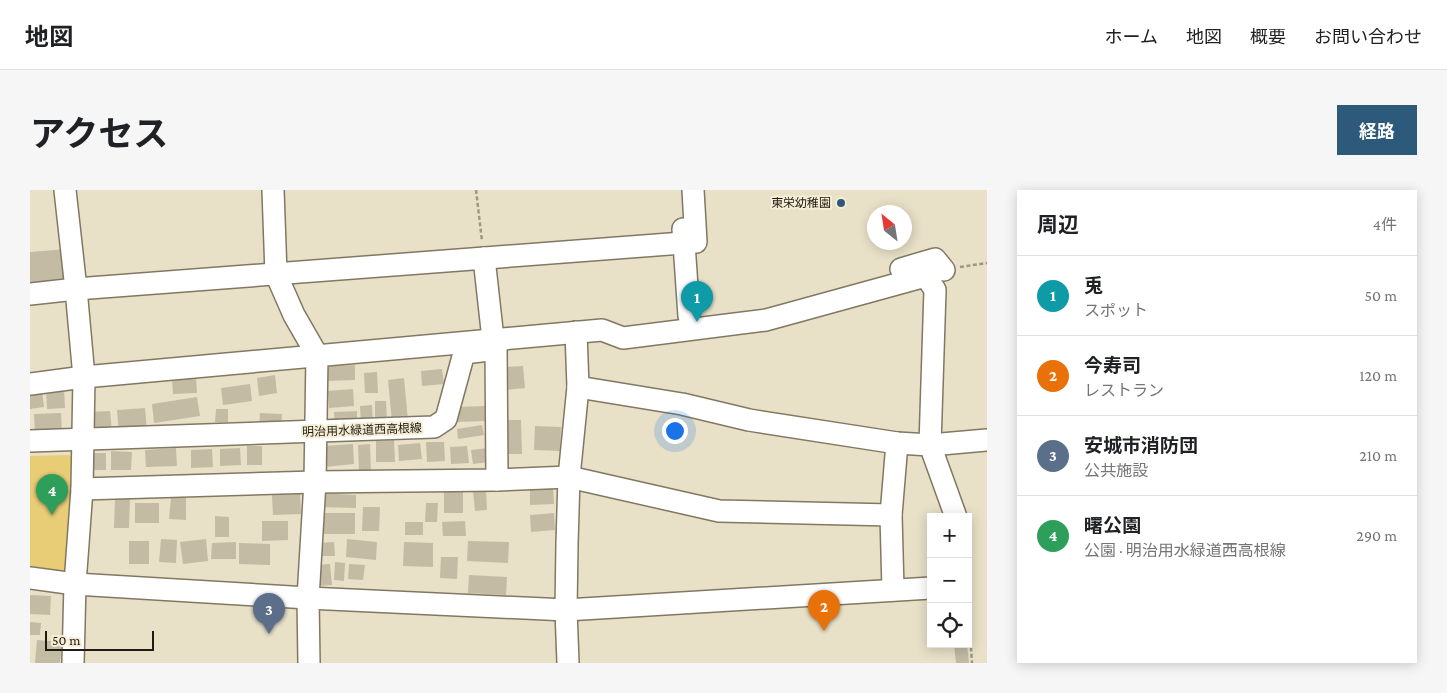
<!DOCTYPE html>
<html lang="ja">
<meta charset="utf-8">
<style>
:root{--surface:#fff;--page:#f6f6f6;--text:#202124;--muted:#757577;--line:#e0e0e0;--accent:#2d5a7a}
body{margin:0;font-family:"Crimson Pro","Noto Sans JP",serif;background:var(--page);color:var(--text)}
.controls{position:absolute;right:15px;bottom:15px;display:grid;overflow:hidden;border-radius:0px;box-shadow:0 2px 12px #0003}
.controls button{width:45px;height:45px;display:grid;place-items:center;padding:0;border:0;border-bottom:1px solid var(--line);background:var(--surface);color:var(--text);font:25px sans-serif}
.compass{position:absolute;left:837px;top:15px;width:45px;height:45px;border-radius:50%;background:var(--surface);box-shadow:0 2px 12px #0003;rotate:330deg}
.scale{position:absolute;left:15px;bottom:12px;width:109px;box-sizing:border-box;padding-left:5px;border:2px solid #1e1b12;border-top:0;font-size:14px;line-height:18px;white-space:nowrap;color:#1e1b12;-webkit-text-stroke:4px #f6edd4;paint-order:stroke}
.you{position:absolute;left:644px;top:240px;width:18px;height:18px;margin:-12px;border:4px solid #fff;border-radius:50%;background:#1a73e8;box-shadow:0 0 0 8px #1a73e833}
.badge{display:grid;place-items:center;width:32px;height:32px;border-radius:50%;background:var(--accent);color:#fff;font-size:16px;font-weight:700}
.pin{position:absolute;translate:-50% -41px;filter:drop-shadow(0 1px 2px #0008)}
.pin::after{content:'';position:absolute;top:26px;width:18px;height:15px;background:inherit;clip-path:polygon(0 0,100% 0,50% 100%)}
.list{margin:0;padding:0;list-style:none}
h2{display:flex;justify-content:space-between;align-items:center;height:65px;margin:0;padding:0 20px;font-size:21px}
h2 small{font-size:16px;font-weight:400;color:var(--muted)}
.list li{display:grid;grid-template-columns:32px 1fr auto;gap:15px;align-items:center;box-sizing:border-box;height:80px;padding:0 20px;border-top:1px solid var(--line)}
.list b{display:block;font-size:19px;white-space:nowrap}
.list p{margin:0;font-size:16px;white-space:nowrap;color:var(--muted)}
.list em{font-size:16px;font-style:normal;color:var(--muted)}
.icon{flex:none;width:28px;height:28px;fill:none;stroke:currentColor;stroke-width:2;stroke-linecap:round;stroke-linejoin:round}
.map{position:relative;flex:none;width:957px;height:473px;overflow:hidden;border-radius:0px}
header{display:flex;align-items:center;gap:30px;box-sizing:border-box;height:70px;padding:0 25px;background:var(--surface);border-bottom:1px solid var(--line)}
header strong{font-size:24px}
nav{display:flex;gap:28px;margin-inline-start:auto;font-size:18px}
.intro{display:flex;align-items:center;justify-content:space-between;box-sizing:border-box;height:120px;padding:0 30px}
h1{margin:0;font-size:35px}
.button{padding:12px 22px;border-radius:0px;background:var(--accent);color:#fff;font-size:18px;font-weight:700}
main{display:flex;gap:30px;padding:0 30px}
aside{flex:1;background:var(--surface);border-radius:0px;box-shadow:0 2px 12px #0003}
.map>svg:first-child{display:block}
</style>
<header>
<strong>地図</strong>
<nav><a>ホーム</a><a>地図</a><a>概要</a><a>お問い合わせ</a></nav>
</header>
<div class="intro"><h1>アクセス</h1><a class="button">経路</a></div>
<main>
<div class="map">
<svg width="957" height="473" viewBox="0 0 957 473">
<rect width="100%" height="100%" fill="#e8e0c7"/>
<polygon fill="#e9cc76" points="40,265 46,271 36,384 0,380 0,266"/>
<g fill="#c3bba3">
<polygon points="37,59 39,94 0,97 0,62"/>
<polygon points="325,175 325,190 297,191 297,176"/>
<polygon points="493,176 495,198 476,200 474,177"/>
<polygon points="412,179 414,194 392,196 391,181"/>
<polygon points="347,182 348,203 335,203 334,183"/>
<polygon points="245,185 247,203 229,206 227,188"/>
<polygon points="166,188 167,203 143,204 142,189"/>
<polygon points="374,188 378,231 362,232 358,190"/>
<polygon points="220,194 222,211 193,215 191,198"/>
<polygon points="34,198 35,218 17,219 16,199"/>
<polygon points="323,199 324,216 299,218 298,201"/>
<polygon points="12,200 14,217 0,219 0,202"/>
<polygon points="167,207 170,226 124,233 122,214"/>
<polygon points="345,211 356,211 357,232 345,233"/>
<polygon points="342,215 343,233 331,234 330,216"/>
<polygon points="455,216 455,231 427,232 427,217"/>
<polygon points="115,218 117,241 89,243 87,220"/>
<polygon points="186,219 198,219 198,232 185,232"/>
<polygon points="80,221 82,242 59,243 57,222"/>
<polygon points="327,221 327,235 305,236 304,222"/>
<polygon points="31,223 32,244 5,245 4,224"/>
<polygon points="230,223 252,224 251,239 229,238"/>
<polygon points="473,230 491,230 492,264 474,264"/>
<polygon points="452,235 454,245 428,249 427,239"/>
<polygon points="505,236 531,237 530,261 504,260"/>
<polygon points="364,250 365,272 346,272 346,251"/>
<polygon points="396,252 414,252 415,271 397,272"/>
<polygon points="390,253 392,269 369,271 368,255"/>
<polygon points="323,254 324,274 295,277 293,256"/>
<polygon points="340,254 341,283 329,283 328,255"/>
<rect x="217" y="256" width="15" height="19"/>
<polygon points="437,256 439,273 421,274 420,257"/>
<polygon points="146,258 147,276 116,277 115,260"/>
<polygon points="210,258 211,275 190,276 190,259"/>
<polygon points="458,258 459,272 443,274 441,260"/>
<polygon points="182,259 183,277 161,278 161,260"/>
<polygon points="81,261 102,262 101,280 81,280"/>
<rect x="57" y="263" width="19" height="17"/>
<polygon points="13,294 22,294 22,304 12,304"/>
<polygon points="523,296 524,314 500,315 500,298"/>
<rect x="414" y="299" width="19" height="24"/>
<polygon points="456,300 457,320 445,321 443,301"/>
<polygon points="291,303 326,305 326,318 290,317"/>
<polygon points="270,304 271,324 243,325 242,305"/>
<polygon points="85,308 100,308 99,338 84,338"/>
<polygon points="141,308 156,308 156,330 139,329"/>
<rect x="105" y="313" width="24" height="20"/>
<polygon points="396,313 408,313 407,332 395,332"/>
<polygon points="333,317 350,317 349,341 332,341"/>
<rect x="292" y="323" width="33" height="21"/>
<polygon points="524,323 525,340 501,342 500,325"/>
<polygon points="185,326 199,327 199,347 185,347"/>
<polygon points="232,331 258,331 258,350 232,351"/>
<polygon points="435,331 436,346 413,346 412,332"/>
<rect x="375" y="332" width="18" height="13"/>
<polygon points="131,349 147,350 146,373 129,372"/>
<polygon points="176,349 178,371 153,374 150,352"/>
<polygon points="317,349 347,352 346,370 316,367"/>
<rect x="99" y="351" width="20" height="23"/>
<polygon points="438,351 479,352 478,373 437,371"/>
<polygon points="206,352 206,369 181,369 182,353"/>
<polygon points="304,352 305,366 287,366 287,353"/>
<polygon points="374,352 403,353 403,377 373,376"/>
<polygon points="209,353 240,354 240,375 209,374"/>
<polygon points="411,367 428,367 427,389 410,388"/>
<polygon points="305,372 315,373 314,391 304,390"/>
<polygon points="300,374 302,395 288,396 286,375"/>
<polygon points="319,374 335,375 333,390 318,389"/>
<polygon points="439,385 477,387 476,405 438,403"/>
<polygon points="0,405 21,406 20,425 0,424"/>
<polygon points="0,432 11,433 10,445 0,445"/>
<polygon points="7,450 32,452 30,473 5,473"/>
<polygon points="924,454 937,454 939,473 926,473"/>
</g>
<g fill="none" stroke-linecap="round" stroke-linejoin="round">
<g stroke="#807862" stroke-width="24">
<g id="minor">
<polyline points="35,0 46,99 54,187 52,299 45,394 43,473"/>
<polyline points="243,0 246,84 264,125 287,165 285,292 278,408 279,473"/>
<polyline points="653,39 659,126"/>
<polyline points="454,68 463,149 466,156 467,290"/>
<polyline points="871,79 905,69 914,80"/>
<polyline points="0,104 46,99 666,52 663,0"/>
<polyline points="0,194 54,187 572,140 593,148 736,130 896,86 905,100 900,255 926,327"/>
<polyline points="548,197 652,214 719,230 867,253 900,255 957,250"/>
<polyline points="0,251 404,237 416,229 434,163 459,160"/>
<polyline points="52,299 285,292 467,290 539,287 689,321 861,325"/>
<polyline points="0,388 45,394 278,408 536,420 901,398"/>
<polyline points="863,400 861,325 867,253"/>
<polyline points="538,473 536,420 537,354 539,287 548,197 546,142"/>
</g>
</g>
<g stroke="#9d9784" stroke-width="2.5" stroke-dasharray="4 2.5" stroke-linecap="butt">
<polyline points="446,0 452,51"/>
<polyline points="930,77 957,73"/>
<polyline points="938,412 942,473"/>
</g>
<use href="#minor" stroke="#fff" stroke-width="21"/>
</g>
<circle fill="#2d5a7a" stroke="#f6edd4" stroke-width="2" cx="811" cy="13" r="5"/>
<g text-anchor="middle" stroke-width="4" stroke-linejoin="round" paint-order="stroke">
<g font-size="12" fill="#1e1b12" stroke="#f6edd4" text-anchor="end">
<text x="801" y="17">東栄幼稚園</text>
</g>
<g font-size="12" fill="#1e1b12" stroke="#f6edd4">
<text transform="translate(332 240) rotate(-2)" y="4">明治用水緑道西高根線</text>
</g>
</g>
</svg>
<div class="controls">
<button>+</button>
<button>−</button>
<button><svg class="icon" aria-label="locate" viewBox="0 0 24 24"><circle cx="12" cy="12" r="6"/><path d="M12 2v4M12 18v4M2 12h4M18 12h4"/></svg></button>
</div>
<svg class="compass" viewBox="-18 -18 36 36"><path d="M0-13l5 13h-10z" fill="#e53935"/><path d="M0 13l5-13h-10z" fill="#757577"/></svg>
<div class="scale">50 m</div>
<div class="you"></div>
<div class="pin badge" style="left:667px;top:132px;background:#0f9aa8">1</div>
<div class="pin badge" style="left:794px;top:441px;background:#e8710a">2</div>
<div class="pin badge" style="left:239px;top:444px;background:#5c6f8a">3</div>
<div class="pin badge" style="left:22px;top:325px;background:#2e9e5b">4</div>
</div>
<aside>
<h2>周辺<small>4件</small></h2>
<ul class="list">
<li><span class="badge" style="background:#0f9aa8">1</span><div><b>兎</b><p>スポット</p></div><em>50 m</em></li>
<li><span class="badge" style="background:#e8710a">2</span><div><b>今寿司</b><p>レストラン</p></div><em>120 m</em></li>
<li><span class="badge" style="background:#5c6f8a">3</span><div><b>安城市消防団</b><p>公共施設</p></div><em>210 m</em></li>
<li><span class="badge" style="background:#2e9e5b">4</span><div><b>曙公園</b><p>公園 · 明治用水緑道西高根線</p></div><em>290 m</em></li>
</ul>
</aside>
</main>
